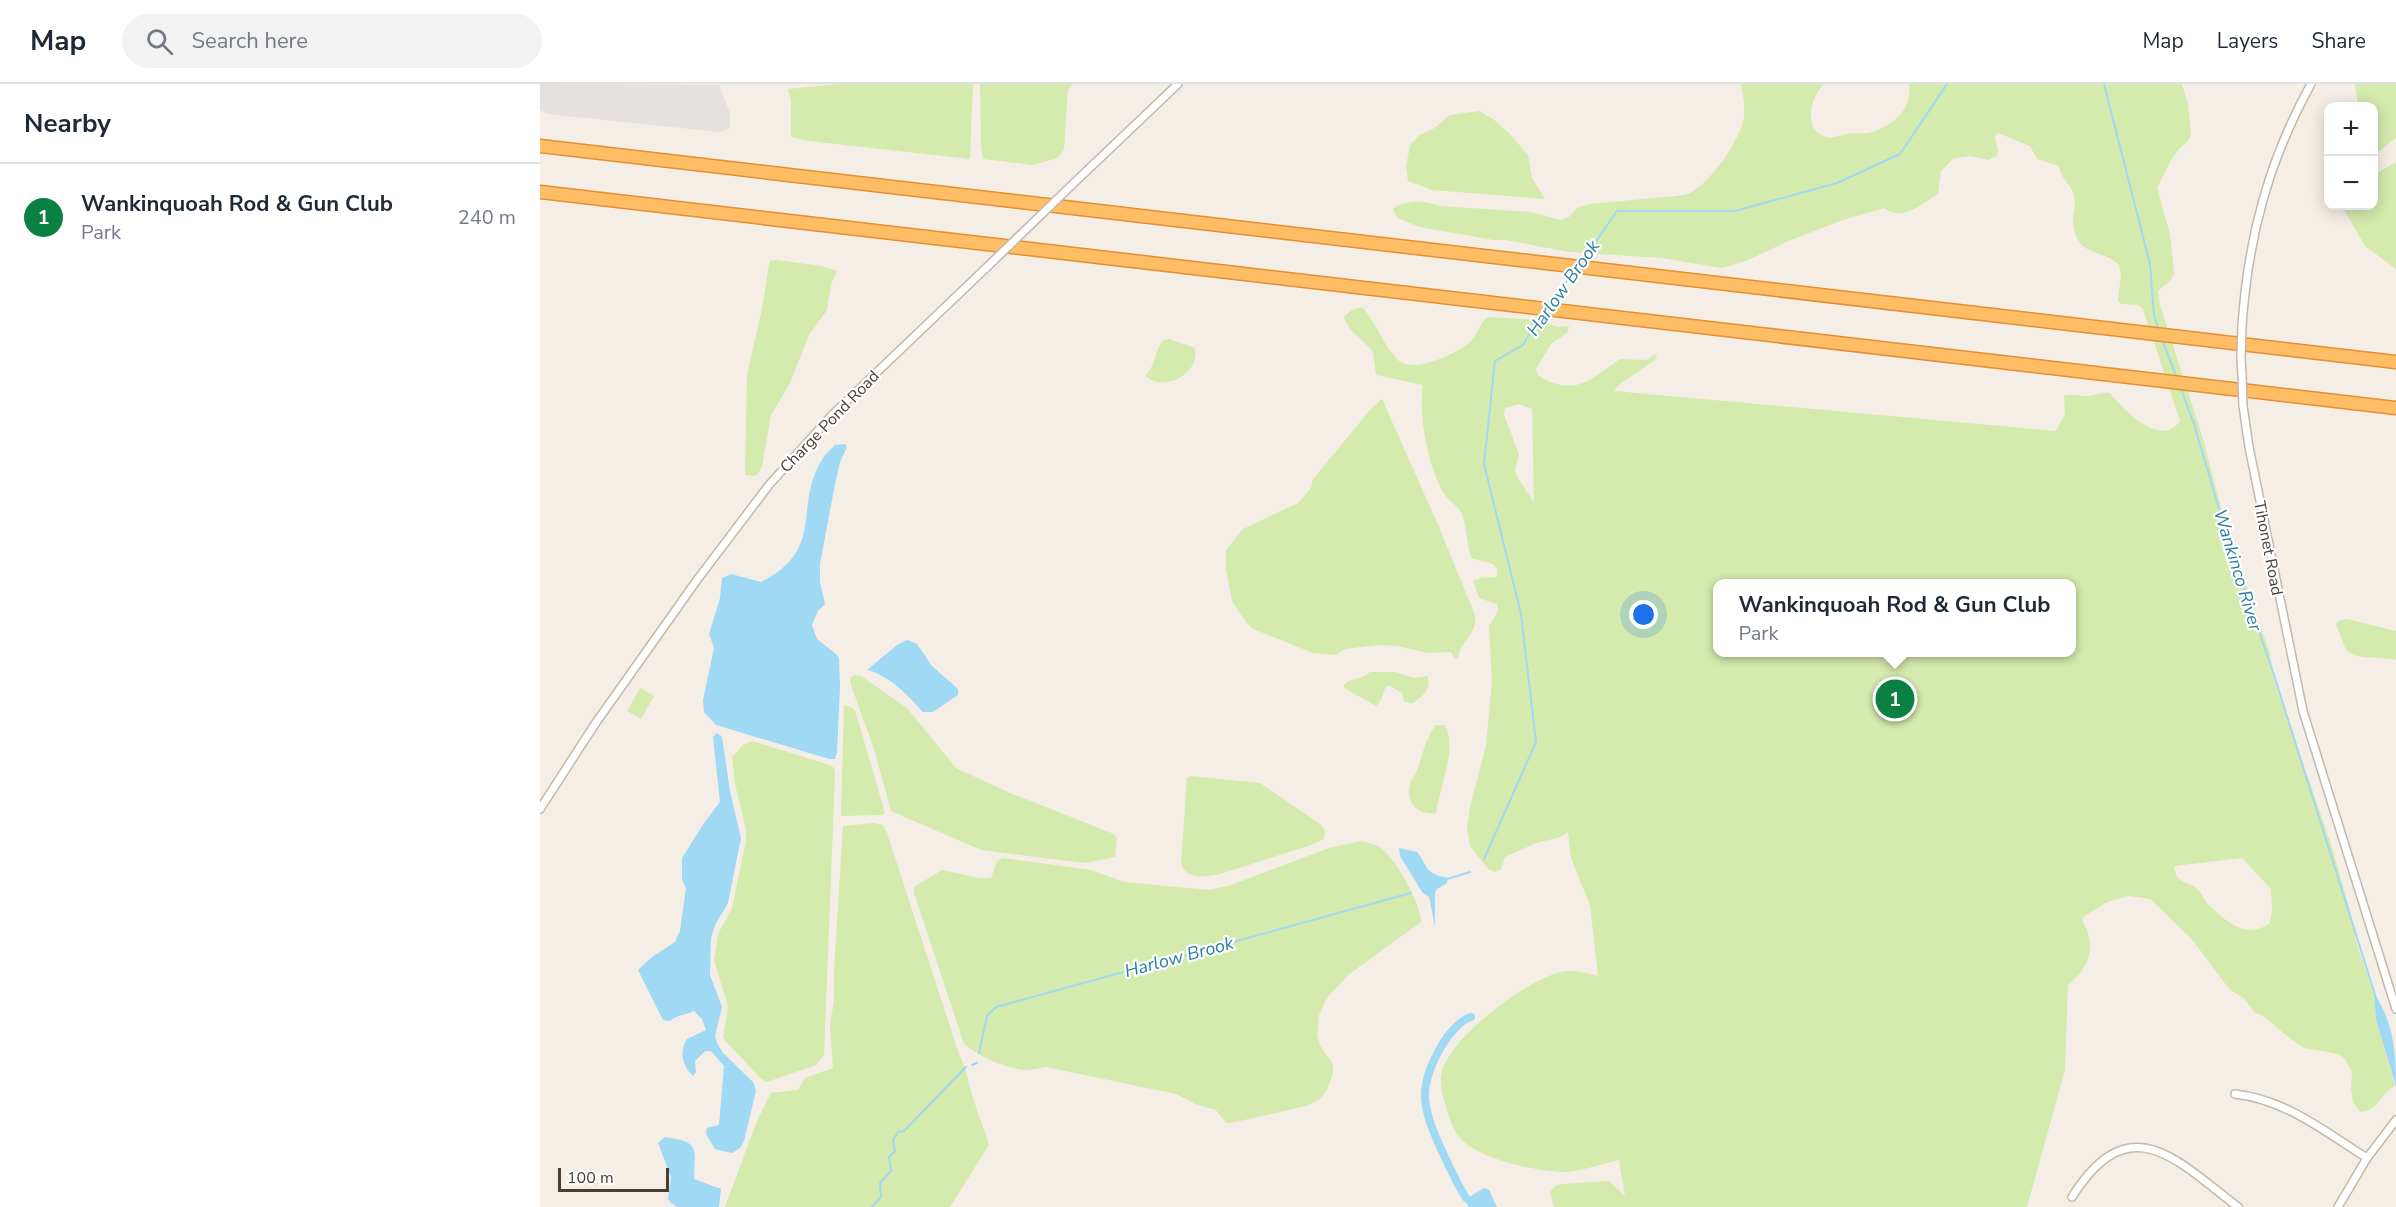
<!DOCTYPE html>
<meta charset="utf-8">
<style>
:root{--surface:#fff;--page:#f2f2f3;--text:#1f2937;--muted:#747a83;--line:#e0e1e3;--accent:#0b8043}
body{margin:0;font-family:"Nunito Sans",sans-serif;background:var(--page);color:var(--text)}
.controls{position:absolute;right:18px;top:18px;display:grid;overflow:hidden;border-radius:12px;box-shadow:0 3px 15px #0003}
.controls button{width:54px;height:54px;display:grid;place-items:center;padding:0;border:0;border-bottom:2px solid var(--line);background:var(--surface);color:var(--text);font:30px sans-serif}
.scale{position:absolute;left:18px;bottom:15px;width:111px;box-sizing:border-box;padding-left:6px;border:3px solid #473e35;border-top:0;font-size:16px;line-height:21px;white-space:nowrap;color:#473e35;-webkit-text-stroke:4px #fff;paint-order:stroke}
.you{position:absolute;left:1104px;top:531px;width:21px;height:21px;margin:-15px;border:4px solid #fff;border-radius:50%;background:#1a73e8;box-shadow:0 0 0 9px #1a73e833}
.badge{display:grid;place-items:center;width:39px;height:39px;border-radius:50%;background:var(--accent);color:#fff;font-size:20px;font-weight:700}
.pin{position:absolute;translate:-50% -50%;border:3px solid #fff;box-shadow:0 2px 6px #0006}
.popup{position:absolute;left:1173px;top:495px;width:363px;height:78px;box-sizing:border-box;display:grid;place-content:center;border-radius:12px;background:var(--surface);filter:drop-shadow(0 2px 4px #0005);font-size:20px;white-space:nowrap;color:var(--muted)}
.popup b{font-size:22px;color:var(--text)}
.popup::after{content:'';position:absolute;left:50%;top:100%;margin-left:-12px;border:12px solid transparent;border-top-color:var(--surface)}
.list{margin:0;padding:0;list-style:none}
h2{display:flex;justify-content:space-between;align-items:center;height:78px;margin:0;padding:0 24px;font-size:26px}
h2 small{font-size:20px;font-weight:400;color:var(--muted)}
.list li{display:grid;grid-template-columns:39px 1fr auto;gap:18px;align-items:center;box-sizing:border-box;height:108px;padding:0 24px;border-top:2px solid var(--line)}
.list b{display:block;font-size:22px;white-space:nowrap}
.list p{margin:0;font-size:20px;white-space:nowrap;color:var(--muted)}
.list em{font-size:20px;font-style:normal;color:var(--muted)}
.icon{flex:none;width:33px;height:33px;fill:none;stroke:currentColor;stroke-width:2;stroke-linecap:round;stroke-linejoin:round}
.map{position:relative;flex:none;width:1856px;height:1123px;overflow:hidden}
header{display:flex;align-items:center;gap:36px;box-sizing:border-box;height:84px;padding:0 30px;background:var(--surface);border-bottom:2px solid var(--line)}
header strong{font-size:28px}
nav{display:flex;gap:33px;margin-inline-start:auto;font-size:21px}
.search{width:420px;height:54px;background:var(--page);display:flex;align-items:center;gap:15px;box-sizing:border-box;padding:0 21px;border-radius:33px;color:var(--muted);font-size:22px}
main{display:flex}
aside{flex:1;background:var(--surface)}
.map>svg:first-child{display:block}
</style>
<header>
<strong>Map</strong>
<div class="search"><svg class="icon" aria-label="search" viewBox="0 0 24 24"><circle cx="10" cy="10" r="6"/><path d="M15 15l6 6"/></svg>Search here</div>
<nav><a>Map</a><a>Layers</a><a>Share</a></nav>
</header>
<main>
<aside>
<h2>Nearby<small></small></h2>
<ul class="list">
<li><span class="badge">1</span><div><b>Wankinquoah Rod &amp; Gun Club</b><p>Park</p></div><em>240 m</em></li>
</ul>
</aside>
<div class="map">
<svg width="1856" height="1123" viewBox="0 0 1856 1123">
<rect width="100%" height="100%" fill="#f4eee6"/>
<g fill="#d5eaad" fill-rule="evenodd">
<polygon points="299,0 433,0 430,75 269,57 251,53 251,17 248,5"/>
<polygon points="440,0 533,0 528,6 524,65 518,74 493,81 443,75 441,61"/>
<path d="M1201 0H1284C1270 13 1262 47 1287 53 1293 55 1300 51 1306 50 1313 49 1322 50 1329 49 1352 43 1373 25 1369 0H1642L1648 20 1651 51 1648 57 1639 65 1631 76 1617 104 1630 150 1634 189 1631 196 1618 207 1620 221 1663 355 1684 435 1730 570 1733 592 1791 760 1811 830 1817 861 1834 910 1836 936 1855 1002C1840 1009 1839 1027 1820 1028L1813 1018 1811 1005 1812 988 1805 975 1798 970 1764 964 1747 952 1723 932 1714 928 1704 914 1690 906 1651 854 1610 815 1589 812 1567 818 1543 833C1542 839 1545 840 1547 846 1555 868 1546 887 1528 901L1525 986 1487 1123H1014L1010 1108 1015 1102 1022 1100 1069 1097 1085 1112 1079 1076C1061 1080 1040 1088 1021 1088 995 1087 941 1075 922 1056 913 1048 908 1031 905 1019 902 1009 899 999 902 988 910 953 990 892 1026 887 1036 886 1048 890 1058 892L1050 821 1031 774 1028 748 1021 753 996 759 965 773 961 785 955 788 948 785 930 762 927 744 930 723 946 662 952 597 949 542 958 527 957 520 939 514 933 497 940 494 957 493V485L953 480 931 474C927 461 927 446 923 433 920 422 908 417 903 408 888 382 878 330 883 301L836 291 833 267 810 245 804 234C807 228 816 223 823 224 836 239 843 260 857 275 871 291 917 270 930 258 937 251 939 242 945 235L950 233 999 236 1017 243 1029 242 1027 249 1011 260 996 285 998 291C1034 314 1050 296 1080 275L1106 276 1115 270 1117 274 1115 276 1080 300 1074 307 1516 347 1525 330 1524 312C1533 309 1541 313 1550 312 1557 311 1562 308 1570 309 1582 325 1621 365 1640 337L1603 225 1598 221 1581 220 1578 217 1581 190 1579 181C1563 165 1539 173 1534 144 1531 133 1537 123 1534 111 1531 100 1520 94 1519 82L1497 75 1490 62 1458 49 1455 52 1458 67 1457 72 1448 76 1431 72 1414 74 1401 87 1398 110C1382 119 1363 139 1344 124L1300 137 1251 156 1208 176 1182 184 1122 174 1029 168 966 156H953L880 143 860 135 856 132 853 125C865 115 886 117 900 122L991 128 1020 136 1029 133 1037 124 1049 120 1136 112C1140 111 1146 111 1150 109 1171 98 1197 60 1203 38 1206 25 1203 12 1201 0ZM979 320 992 325 994 418 978 394 975 386 979 370 964 331 965 324ZM1178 500H1532V568H1178ZM1702 774 1731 805 1732 827 1730 839C1706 857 1684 836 1667 819 1663 815 1662 810 1659 807 1650 796 1636 802 1634 782Z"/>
<polygon points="1815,0 1856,0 1856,54 1834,71 1834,22 1818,22"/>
<polygon points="939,27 953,35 969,49 988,71 992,94 1005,115 892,106 868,97 866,82 870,62 879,51 893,45 910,31"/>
<polygon points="1856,78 1856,185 1825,162 1802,122 1834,122 1834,91"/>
<polygon points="237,176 281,182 297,187 291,200 287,226 269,251 250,299 231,331 222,382 218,390 214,392 205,391 207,291 222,225 229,180 230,177"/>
<path d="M629 255 655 264C659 284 638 301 618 298 614 298 609 294 605 292 607 289 610 287 611 284 616 274 616 265 623 256Z"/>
<path d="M842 315 899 443 935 531C939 549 920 557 918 574L915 575 911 568 888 569 858 562 838 561 805 565 796 571 773 569 713 545 706 538 692 517 686 486V466L703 445 758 419 771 404 773 395 831 325Z"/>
<path d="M1807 535 1856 547V576C1839 572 1820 577 1806 566L1796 540 1798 537Z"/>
<path d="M830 588H855L874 594 888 592C890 607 885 610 873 619L864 618 862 609 850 602H846L840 618 836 622 804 604V601C810 593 823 596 830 588Z"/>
<polygon points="314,591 321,592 367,624 416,684 470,709 574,750 577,754 575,773 545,779 441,766 351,727 334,665 311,601 310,594"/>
<polygon points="100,604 114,612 101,635 87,627"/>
<polygon points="304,621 313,624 316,629 345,729 343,731 301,732"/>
<path d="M896 641H904C919 659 899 706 896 729 878 731 866 720 870 701 871 695 876 690 878 684 883 669 886 654 896 641Z"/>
<polygon points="212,657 290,681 294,684 295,690 284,971 276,981 227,998 220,994 183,954 188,922 174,876 178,850 192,824 206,757 206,745 195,700 192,673 204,660"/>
<path d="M651 692 720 699 780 740 785 746 784 755 768 762 680 790C666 793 646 797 641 779L647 694Z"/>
<path d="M333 739 343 741 347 749 419 970C427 986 429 1003 435 1020 439 1034 445 1047 449 1061L410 1123H185L217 1037 231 1009 258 1006 265 994 293 984 290 941 294 916V887L303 742Z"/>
<path d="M821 757C829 759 837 760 843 766 856 775 882 822 881 838L808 891 787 914 779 931 777 952 781 963 793 980V990L787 1006 780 1015 766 1022 691 1039H686L676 1026 655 1020 636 1010 506 983C499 984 492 986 486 986 466 985 439 972 424 960L374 809V803L402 786 440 794H451L457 777 463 774 551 786 584 798 669 806 691 801 789 764Z"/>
</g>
<polygon fill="#e5e1de" points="0,0 179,1 190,29 190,44 179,48 7,30 0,26"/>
<g fill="#a0d9f3">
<path d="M305 360 307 363 300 378 295 400 280 480V498L285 520 278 527 272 541 277 555 296 570 299 574 300 602 297 668 295 675H289L176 641 164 628 163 616 174 564 169 550 180 514 182 494 191 490 221 498C287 465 252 422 283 374 286 369 291 365 295 361Z"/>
<path d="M367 556 377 560 392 582 418 605V611L393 628H383C367 611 351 592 327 586L357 561Z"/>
<path d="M177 649 182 653 190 707 201 754 188 819 175 841 171 854 170 891 182 923 175 952 177 959 183 969 214 999 216 1007 204 1057 200 1064 192 1069 175 1065 166 1050 167 1044 179 1041 184 982 171 967H165L155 977 156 988 153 992C142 982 139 968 147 955L166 946 162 935 154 927C146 931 136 931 130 937L123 936 98 886 112 873 135 858 140 847 146 804 142 796V774L164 739 180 718 173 653Z"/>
<path d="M859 764 877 768C890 785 884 789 908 794L907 799 897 805 895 809V842L889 813 882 808 860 772Z"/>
<path d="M1834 910C1854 938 1856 970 1856 1003L1836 936Z"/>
<path d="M125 1053C160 1058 155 1063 154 1095L181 1105 179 1123H138L131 1119 128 1115 131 1093 118 1059Z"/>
<polygon points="944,1104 949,1106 957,1123 929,1123 924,1116"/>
</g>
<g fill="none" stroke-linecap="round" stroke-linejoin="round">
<g stroke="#a0d9f3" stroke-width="2">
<polyline points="1564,0 1610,180 1614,232 1619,246"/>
<polyline points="1041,179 1077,127 1195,127 1297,99 1360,70 1407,0"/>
<polyline points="1008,221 1034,188"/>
<polyline points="1622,255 1637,294"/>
<polyline points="1640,302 1654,340 1693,472 1734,591 1837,917"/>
<polyline points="944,775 996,658 981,530 944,380 955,277 983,261 1003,228"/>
<polyline points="907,795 930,788"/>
<polyline points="439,969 447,932 456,923 871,809"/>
<polyline points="432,981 437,979"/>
<polyline points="332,1123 341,1113 340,1099 351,1087 349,1073 355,1067 353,1056 358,1048 364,1047 426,983"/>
</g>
<path stroke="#a0d9f3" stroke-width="8" d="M926 1114C916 1098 909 1082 901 1065 882 1022 877 1004 902 961 908 951 920 936 931 933"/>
<g stroke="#c3b8ab" stroke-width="10">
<g id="minor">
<polyline points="536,97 638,0"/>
<path d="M1702 242C1708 154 1728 78 1771 0"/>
<polyline points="1701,273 1702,292"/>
<polyline points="1703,322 1709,363 1763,627 1856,925"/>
<polyline points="0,725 55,640 157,496 229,401 292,331 446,184"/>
<path d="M1695 1010C1747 1016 1785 1048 1827 1074"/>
<path d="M1532 1113C1590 1022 1635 1075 1698 1123"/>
<polyline points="1798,1123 1827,1074 1856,1036"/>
</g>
</g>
<g stroke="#e49030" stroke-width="15">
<g id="motorway">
<polyline points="0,62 1856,278"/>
<polyline points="0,108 1856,324"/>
</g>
</g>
<use href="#minor" stroke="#fff" stroke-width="7"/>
<use href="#motorway" stroke="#ffbd66" stroke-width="12"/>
<g stroke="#c3b8ab" stroke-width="10" stroke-linecap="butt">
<g id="minor-bridge">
<polyline points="446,184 536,97"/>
<polyline points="1701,273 1702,242"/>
<polyline points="1702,292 1703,322"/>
</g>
</g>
<use href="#minor-bridge" stroke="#fff" stroke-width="7"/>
</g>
<g text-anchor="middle" stroke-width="4.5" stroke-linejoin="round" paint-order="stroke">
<g font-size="16" fill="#473e35" stroke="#fff">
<text transform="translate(289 337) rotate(-46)" y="6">Charge Pond Road</text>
<text transform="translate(1729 464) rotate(79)" y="6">Tihonet Road</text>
</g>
<g font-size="18" font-style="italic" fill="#277ea7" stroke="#fff">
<text transform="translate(1023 204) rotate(-55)" y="6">Harlow Brook</text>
<text transform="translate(1698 486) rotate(73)" y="6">Wankinco River</text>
<text transform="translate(639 873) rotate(-15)" y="6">Harlow Brook</text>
</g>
</g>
</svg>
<div class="controls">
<button>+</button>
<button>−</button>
</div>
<div class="scale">100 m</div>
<div class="you"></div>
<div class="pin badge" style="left:1355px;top:615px">1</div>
<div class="popup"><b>Wankinquoah Rod &amp; Gun Club</b>Park</div>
</div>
</main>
